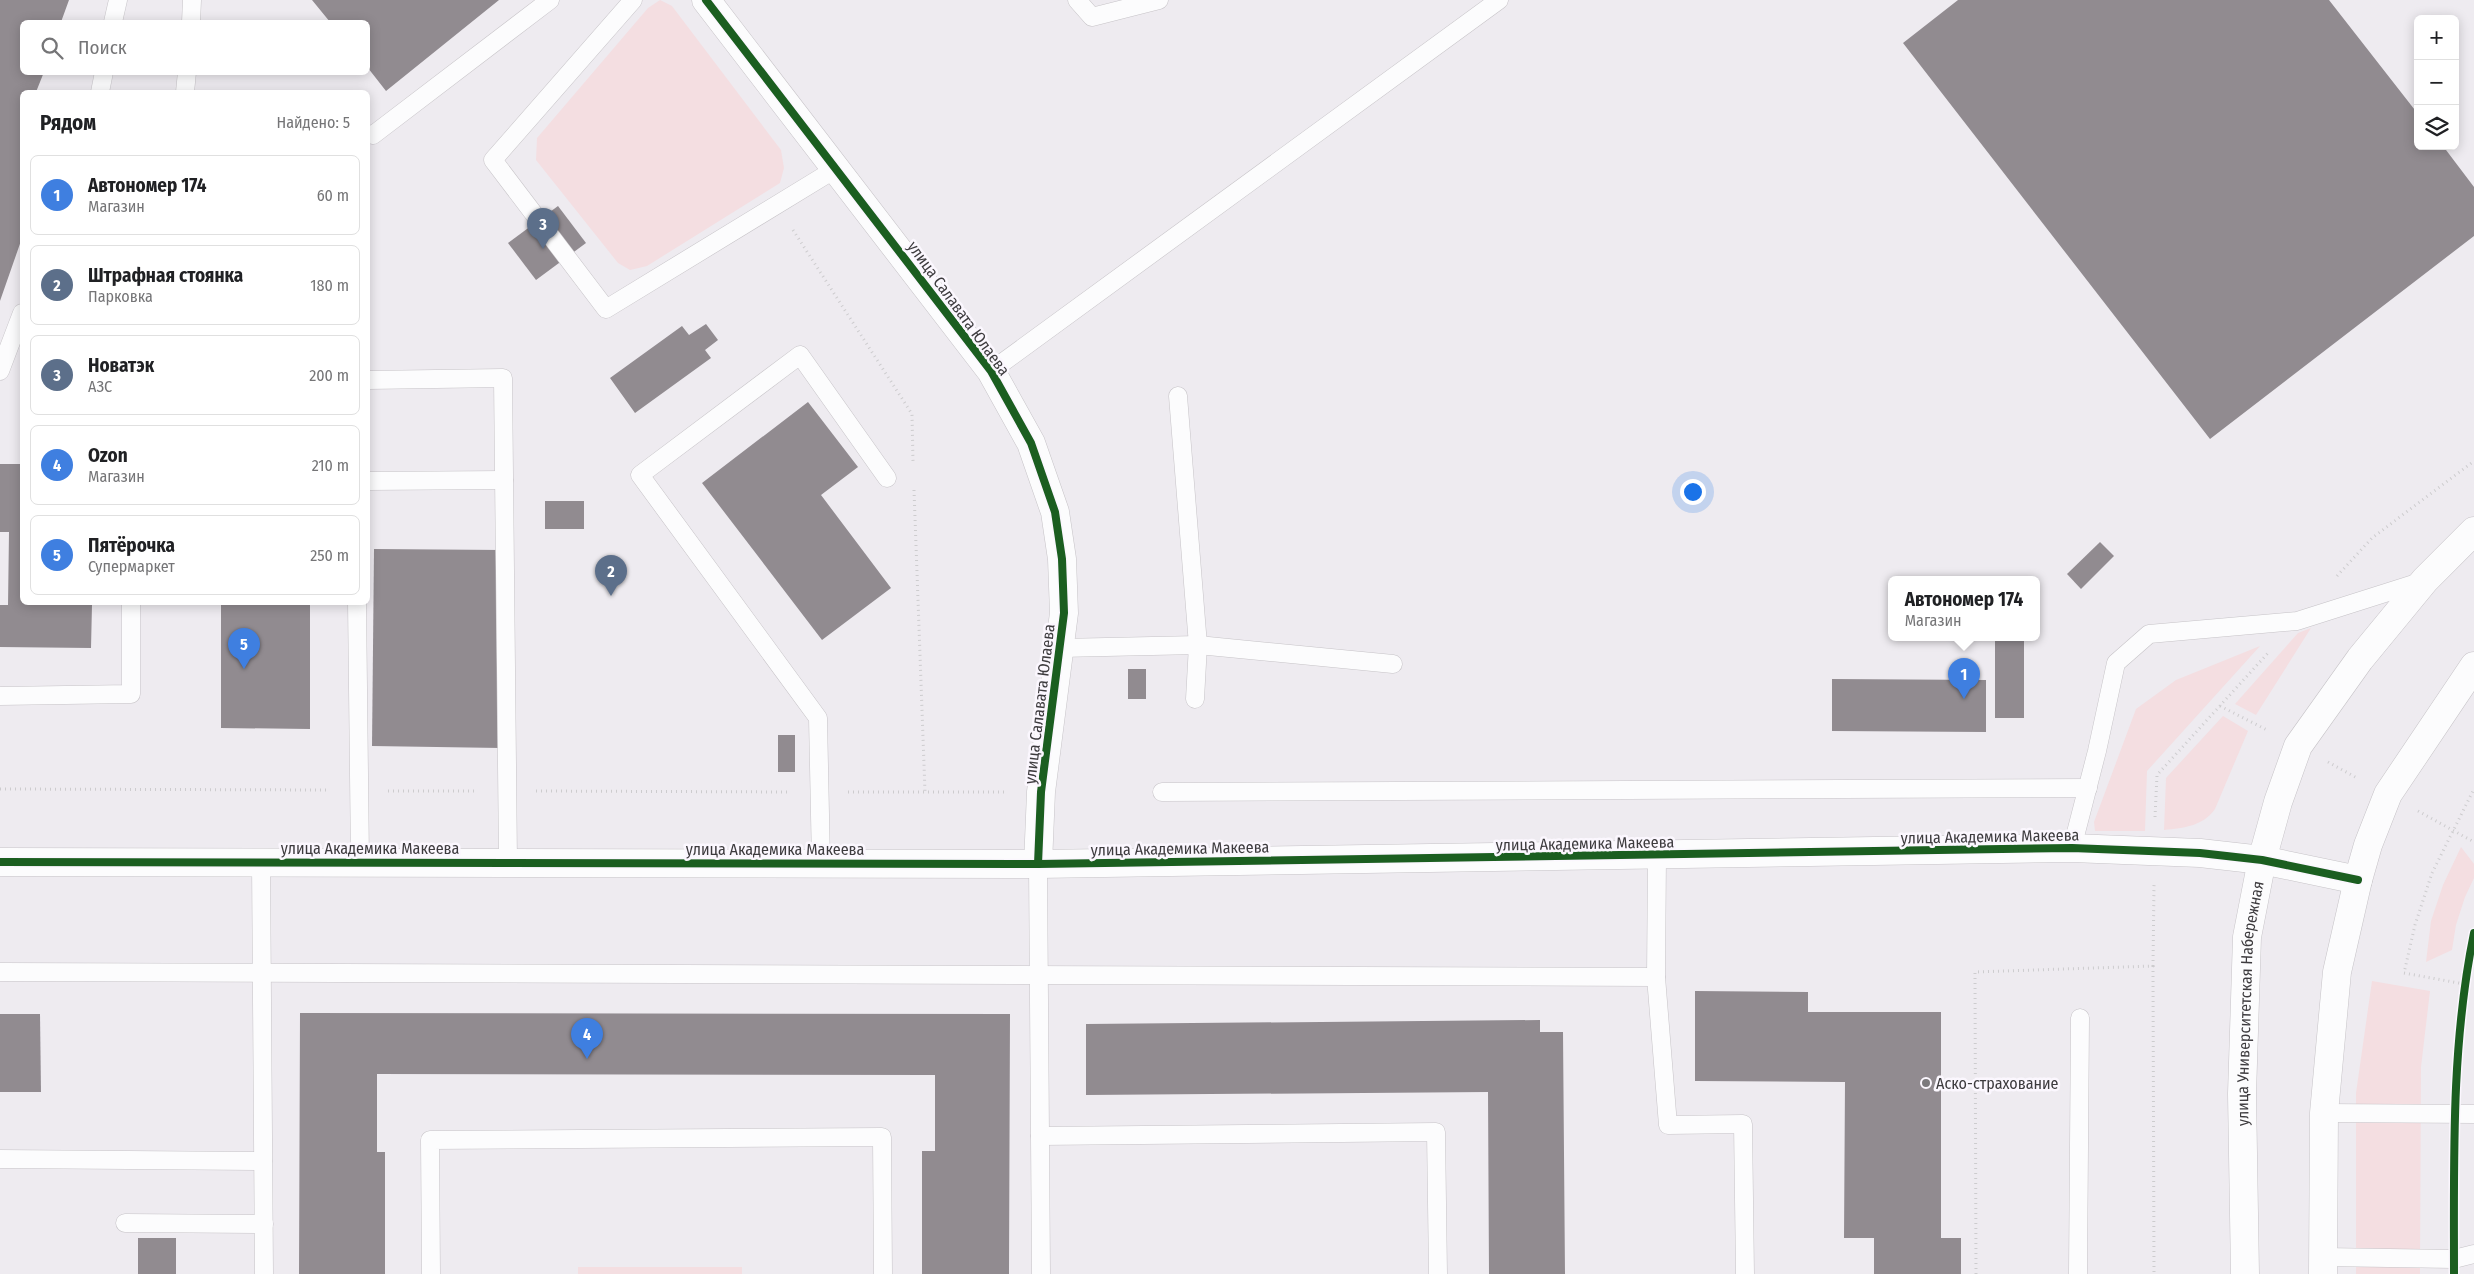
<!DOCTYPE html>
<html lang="ru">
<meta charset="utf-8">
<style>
:root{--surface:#fff;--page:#f2f2f2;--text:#202124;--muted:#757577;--line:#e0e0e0;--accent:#1a73e8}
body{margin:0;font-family:"Fira Sans Condensed",sans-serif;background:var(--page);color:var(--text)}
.controls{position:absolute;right:15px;top:15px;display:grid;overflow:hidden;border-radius:8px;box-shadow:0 2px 12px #0003}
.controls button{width:45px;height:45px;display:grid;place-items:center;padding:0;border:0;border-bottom:1px solid var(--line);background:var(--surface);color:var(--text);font:25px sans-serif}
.you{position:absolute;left:1692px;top:491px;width:18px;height:18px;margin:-12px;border:4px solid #fff;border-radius:50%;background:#1a73e8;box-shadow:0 0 0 8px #1a73e833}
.badge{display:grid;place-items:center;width:32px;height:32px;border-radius:50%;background:var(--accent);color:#fff;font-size:16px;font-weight:700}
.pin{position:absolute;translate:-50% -41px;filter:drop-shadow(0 1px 2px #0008)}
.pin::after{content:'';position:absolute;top:26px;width:18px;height:15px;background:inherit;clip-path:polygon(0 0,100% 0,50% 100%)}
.popup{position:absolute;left:1888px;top:576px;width:152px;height:65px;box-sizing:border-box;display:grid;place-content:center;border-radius:8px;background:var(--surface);filter:drop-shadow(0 1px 4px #0005);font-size:16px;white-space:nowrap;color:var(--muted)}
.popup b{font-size:19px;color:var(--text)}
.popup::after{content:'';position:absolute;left:50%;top:100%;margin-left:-10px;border:10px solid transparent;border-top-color:var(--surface)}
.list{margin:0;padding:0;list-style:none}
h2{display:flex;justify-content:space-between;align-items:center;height:65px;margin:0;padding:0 20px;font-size:21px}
h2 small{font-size:16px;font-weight:400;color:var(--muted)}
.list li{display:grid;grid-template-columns:32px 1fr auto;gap:15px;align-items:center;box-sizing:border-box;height:80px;margin:0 10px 10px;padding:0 10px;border:1px solid var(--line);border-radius:8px}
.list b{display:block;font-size:19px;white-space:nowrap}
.list p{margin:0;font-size:16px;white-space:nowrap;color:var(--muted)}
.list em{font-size:16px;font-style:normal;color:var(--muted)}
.icon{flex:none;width:28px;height:28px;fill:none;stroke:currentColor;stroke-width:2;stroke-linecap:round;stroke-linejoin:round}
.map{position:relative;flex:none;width:2474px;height:1274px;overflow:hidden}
.search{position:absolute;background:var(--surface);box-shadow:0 2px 12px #0003;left:20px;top:20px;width:350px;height:55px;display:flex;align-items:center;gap:12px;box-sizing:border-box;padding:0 18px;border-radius:8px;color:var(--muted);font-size:19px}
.panel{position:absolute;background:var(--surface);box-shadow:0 2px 12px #0003;left:20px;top:90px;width:350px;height:515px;border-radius:8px}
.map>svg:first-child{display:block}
</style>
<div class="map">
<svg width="2474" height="1274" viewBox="0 0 2474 1274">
<rect width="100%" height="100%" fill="#eeebf0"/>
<g fill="#f4dee1">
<polygon points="660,0 672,6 781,150 784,168 780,183 647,266 630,270 618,263 536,160 537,138 648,8"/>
<polygon points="2311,628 2256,715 2235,704 2298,633"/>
<polygon points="2260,646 2147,771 2145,831 2095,831 2094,822 2136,709 2176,680"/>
<path d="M2223 716 2248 731 2215 809C2203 826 2184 828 2164 830L2166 778Z"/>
<polygon points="2461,847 2474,864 2474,878 2465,897 2456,925 2452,950 2426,962 2431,921 2443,885"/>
<polygon points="2372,981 2430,991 2421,1067 2420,1274 2356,1274 2356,1093"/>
<rect x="578" y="1267" width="164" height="7"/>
</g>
<g fill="#918b90">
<polygon points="0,0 69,0 61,22 22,22 22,72 44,72 36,92 22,92 22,238 0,301"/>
<polygon points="312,0 499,0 386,91 368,68 368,22 330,22"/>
<polygon points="1958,0 2329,0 2418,114 2418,146 2443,146 2474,187 2474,236 2210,439 1903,43"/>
<polygon points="558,206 586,243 536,280 508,243"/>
<polygon points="706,324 718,340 705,350 711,358 635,413 610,378 682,326 689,335"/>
<polygon points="808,402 858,467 821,495 891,588 822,640 702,483"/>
<polygon points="0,464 22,464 22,602 92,605 91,648 0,647 0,605 8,605 9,532 0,532"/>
<rect x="545" y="501" width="39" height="28"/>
<polygon points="2100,542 2114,556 2081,589 2067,574"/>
<polygon points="374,549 503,550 501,748 372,746"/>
<polygon points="221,602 310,602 310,729 221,728"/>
<rect x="1995" y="638" width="29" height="80"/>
<rect x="1128" y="669" width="18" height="30"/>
<polygon points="1832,679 1986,680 1986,732 1832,731"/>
<rect x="778" y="735" width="17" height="37"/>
<polygon points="1695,991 1808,992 1808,1012 1941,1012 1941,1238 1961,1238 1961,1274 1874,1274 1874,1238 1844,1238 1845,1082 1695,1081"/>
<polygon points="300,1013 1010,1014 1009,1274 922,1274 922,1151 935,1151 935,1075 377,1074 377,1152 385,1152 385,1274 299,1274"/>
<polygon points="0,1014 40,1014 41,1092 0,1092"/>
<polygon points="1540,1020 1540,1032 1563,1032 1565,1274 1489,1274 1488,1092 1086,1095 1086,1024"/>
<rect x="138" y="1238" width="38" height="36"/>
</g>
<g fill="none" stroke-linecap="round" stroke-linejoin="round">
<g stroke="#c6c3c7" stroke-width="19">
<g id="lane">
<polyline points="633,0 493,160 606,309 837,168"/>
<polyline points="1077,0 1092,17 1159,0"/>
<polyline points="113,22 118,0"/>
<polyline points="191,22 192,0"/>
<polyline points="100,92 104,72"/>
<polyline points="185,92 187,72"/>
<polyline points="368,134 373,135 550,0"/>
<polyline points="0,371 22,313"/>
<polyline points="991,371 1499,0"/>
<polyline points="368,380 503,378 508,862"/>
<polyline points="1178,396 1198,645 1195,699"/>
<polyline points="368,481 504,480"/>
<polyline points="357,602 360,861"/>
<polyline points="1060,648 1198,645 1393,664"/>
<polyline points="0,696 131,694 131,602"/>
<polyline points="1162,792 2088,788"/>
<polyline points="2072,848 2097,751 2116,663 2149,634 2297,621 2423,581"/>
<polyline points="1657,856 1656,977 1668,1125 1743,1124 1745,1274"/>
<polyline points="261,862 264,1274"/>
<polyline points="821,863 818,718 640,475 800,355 887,478"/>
<polyline points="1038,864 1041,1274"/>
<polyline points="0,972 1656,977"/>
<polyline points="2324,1113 2474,1114"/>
<polyline points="1040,1136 1436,1132 1438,1274"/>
<polyline points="0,1159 263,1161"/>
<polyline points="125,1223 264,1224"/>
<polyline points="2323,1257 2454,1259 2474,1254"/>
<polyline points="431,1274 430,1140 882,1137 883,1274"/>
<polyline points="2078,1274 2080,1018"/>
</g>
</g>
<g stroke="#c6c3c7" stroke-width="29">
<g id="secondary">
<polyline points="706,0 991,371 1031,443 1055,512 1062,559 1064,613 1041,792 1038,864"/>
<polyline points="0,862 1038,864 2072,848 2200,853 2262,860 2358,880"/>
</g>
</g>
<g stroke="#c6c3c7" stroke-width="29">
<g id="primary">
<path id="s1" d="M2245 1274 2242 1094 2247 937 2262 860 2278 802 2298 746 2360 659 2425 580 2474 531"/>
<polyline points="2323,1274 2324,1113 2337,972 2358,880 2368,845 2388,794 2474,666"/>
</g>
</g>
<g stroke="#cdccce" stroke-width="3" stroke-dasharray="1 4" stroke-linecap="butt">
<polyline points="793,230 912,414 913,461"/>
<polyline points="914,490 925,792"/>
<polyline points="2337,576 2372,538 2474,461"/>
<polyline points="2220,706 2267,730"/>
<polyline points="2328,762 2357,778"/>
<polyline points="0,789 329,790"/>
<polyline points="388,791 477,791"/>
<polyline points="536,791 789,792"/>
<polyline points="848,792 1007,792"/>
<polyline points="2418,811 2474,842"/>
<polyline points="2155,817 2157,775 2268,653"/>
<polyline points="2153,966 2154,1274"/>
<polyline points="2464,984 2404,973 2415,925 2432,873 2474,789"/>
<polyline points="1976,1274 1975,972 2153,966 2154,885"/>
</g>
<use href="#lane" stroke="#fcfcfd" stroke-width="18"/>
<use href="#secondary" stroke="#fcfcfd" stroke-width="28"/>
<use href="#primary" stroke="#fcfcfd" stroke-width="28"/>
<g stroke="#fbf7fe" stroke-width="11">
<g id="cycleway">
<polyline points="706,0 991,371 1031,443 1055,512 1062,559 1064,613 1041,792 1038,864"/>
<polyline points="0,862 1038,864 2072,848 2200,853 2262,860 2358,880"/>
<path d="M2454 1274C2454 1159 2451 1045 2474 933"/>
</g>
</g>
<use href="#cycleway" stroke="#1b5e20" stroke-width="8"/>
</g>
<circle fill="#7b797c" stroke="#fbf7fe" stroke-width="2" cx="1926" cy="1083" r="5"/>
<g text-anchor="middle" stroke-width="5" stroke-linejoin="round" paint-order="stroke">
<g font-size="16" fill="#3d3b3e" stroke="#fbf7fe">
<text transform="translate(959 308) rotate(54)" y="6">улица Салавата Юлаева</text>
<text transform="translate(1039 704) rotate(-83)" y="6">улица Салавата Юлаева</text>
<text transform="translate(1990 836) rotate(-1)" y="6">улица Академика Макеева</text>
<text transform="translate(1585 843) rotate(-1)" y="6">улица Академика Макеева</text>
<text x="370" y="854">улица Академика Макеева</text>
<text transform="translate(1180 848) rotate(-1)" y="6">улица Академика Макеева</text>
<text x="775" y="855">улица Академика Макеева</text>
<text dy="6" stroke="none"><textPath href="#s1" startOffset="271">улица Университетская Набережная</textPath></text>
</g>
<g font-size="16" fill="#3d3b3e" stroke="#fbf7fe" text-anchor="start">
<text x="1936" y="1089">Аско-страхование</text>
</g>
</g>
</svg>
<div class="controls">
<button>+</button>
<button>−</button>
<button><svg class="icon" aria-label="layers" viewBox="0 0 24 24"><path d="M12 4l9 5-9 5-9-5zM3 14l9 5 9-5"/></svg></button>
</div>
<div class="you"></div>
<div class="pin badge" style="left:1964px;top:699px;background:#3f7fe0">1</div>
<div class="popup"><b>Автономер 174</b>Магазин</div>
<div class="pin badge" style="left:611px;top:596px;background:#5c6f8a">2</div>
<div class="pin badge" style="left:543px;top:249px;background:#5c6f8a">3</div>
<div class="pin badge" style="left:587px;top:1059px;background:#3f7fe0">4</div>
<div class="pin badge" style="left:244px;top:669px;background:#3f7fe0">5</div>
<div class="search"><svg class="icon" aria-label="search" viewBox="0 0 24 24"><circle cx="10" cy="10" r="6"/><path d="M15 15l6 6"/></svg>Поиск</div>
<section class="panel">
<h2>Рядом<small>Найдено: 5</small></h2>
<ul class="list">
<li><span class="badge" style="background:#3f7fe0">1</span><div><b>Автономер 174</b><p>Магазин</p></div><em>60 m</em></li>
<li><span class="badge" style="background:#5c6f8a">2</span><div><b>Штрафная стоянка</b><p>Парковка</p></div><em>180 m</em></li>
<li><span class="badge" style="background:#5c6f8a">3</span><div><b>Новатэк</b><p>АЗС</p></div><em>200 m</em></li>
<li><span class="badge" style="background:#3f7fe0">4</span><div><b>Ozon</b><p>Магазин</p></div><em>210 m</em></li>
<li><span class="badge" style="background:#3f7fe0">5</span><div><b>Пятёрочка</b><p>Супермаркет</p></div><em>250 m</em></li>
</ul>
</section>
</div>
